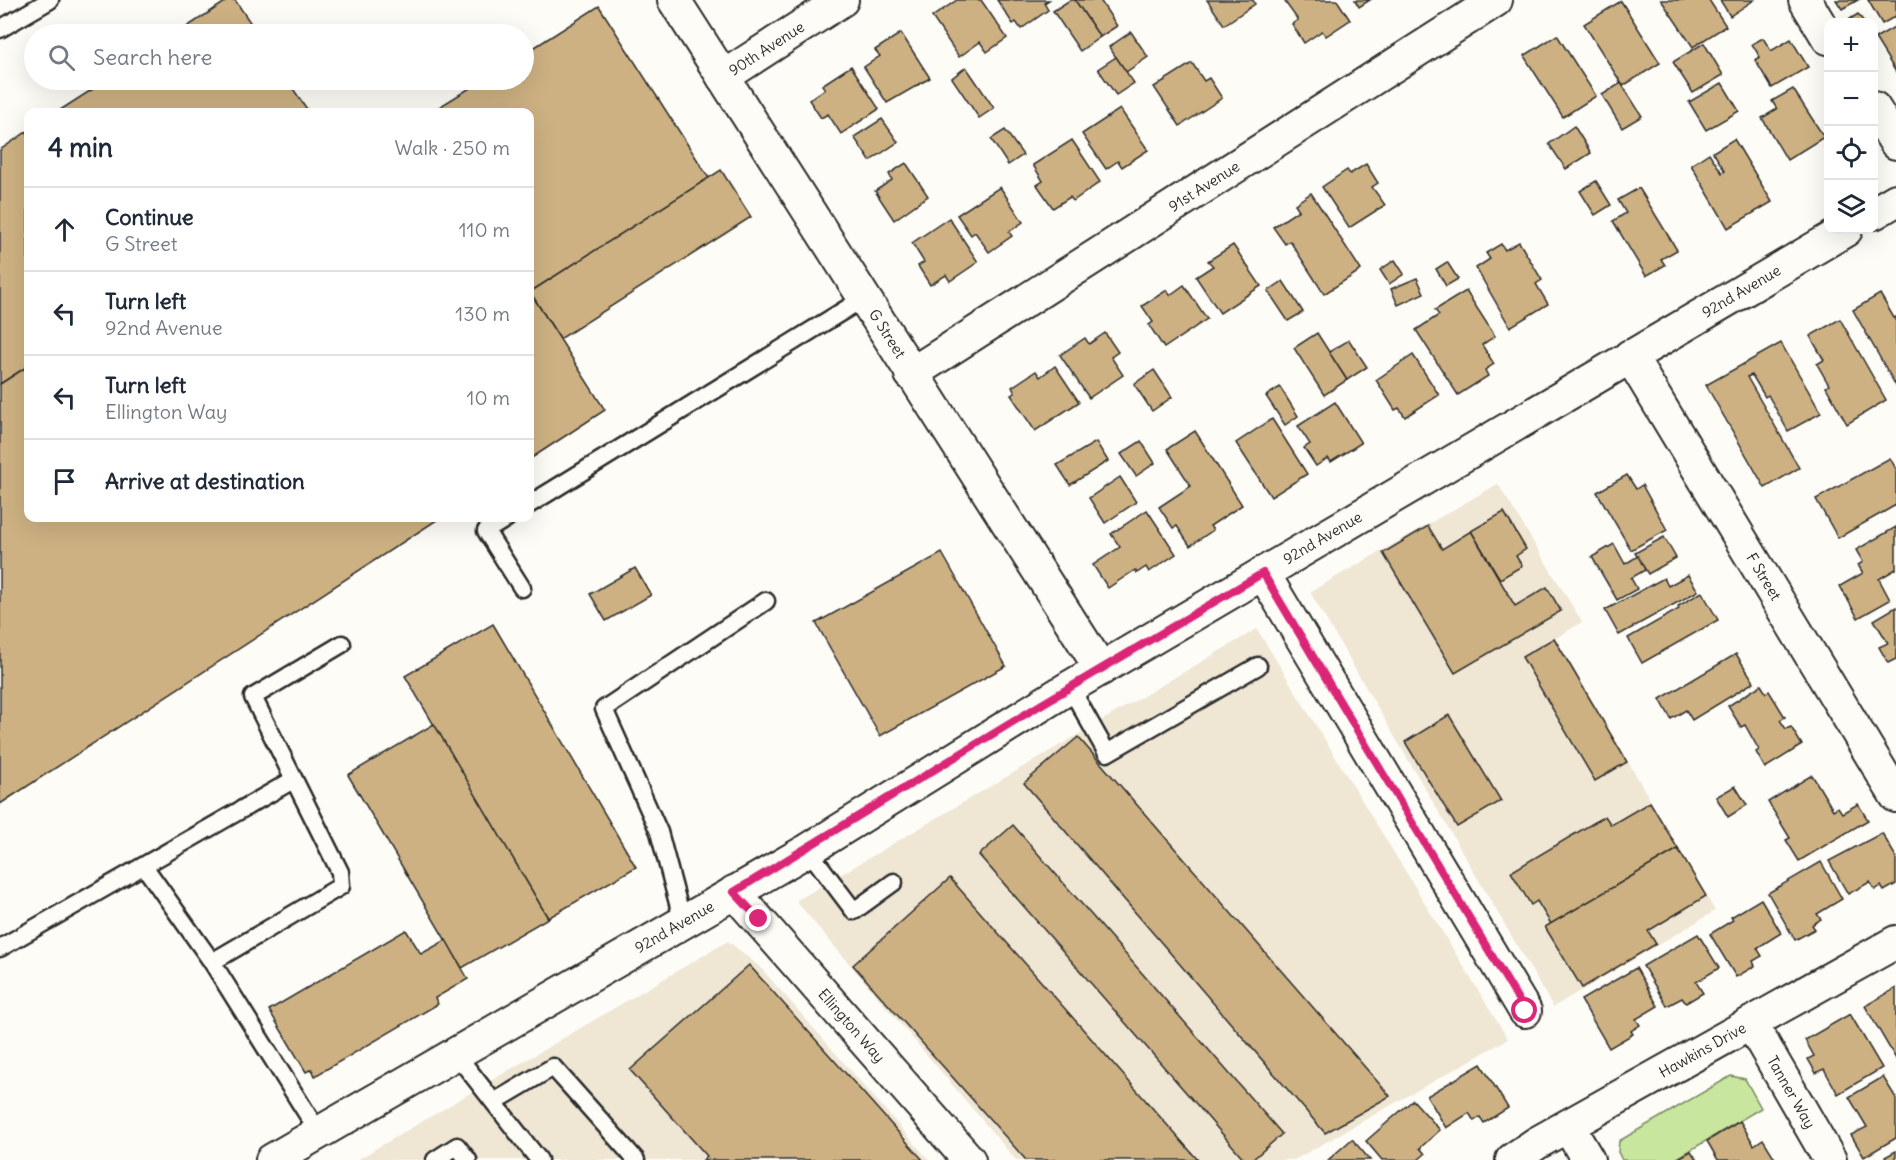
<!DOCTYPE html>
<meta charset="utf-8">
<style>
:root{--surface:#fff;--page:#f2f2f3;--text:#1f2937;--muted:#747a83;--line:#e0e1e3}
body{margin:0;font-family:Delius,sans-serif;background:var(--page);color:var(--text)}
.controls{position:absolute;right:18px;top:18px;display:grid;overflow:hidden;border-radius:12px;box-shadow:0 6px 24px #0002}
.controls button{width:54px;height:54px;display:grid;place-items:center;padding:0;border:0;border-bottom:2px solid var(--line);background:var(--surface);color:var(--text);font:30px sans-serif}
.stop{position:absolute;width:18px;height:18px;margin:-14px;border:4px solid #db2777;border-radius:50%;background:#fff}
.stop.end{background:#db2777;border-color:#fff;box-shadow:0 2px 6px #0008}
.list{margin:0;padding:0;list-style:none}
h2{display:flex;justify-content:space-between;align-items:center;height:78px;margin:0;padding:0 24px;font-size:26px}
h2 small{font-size:20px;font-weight:400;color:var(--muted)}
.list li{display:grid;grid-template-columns:39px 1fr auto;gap:18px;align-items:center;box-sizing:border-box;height:84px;padding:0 24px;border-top:2px solid var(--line)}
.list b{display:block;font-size:22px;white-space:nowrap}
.list p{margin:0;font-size:20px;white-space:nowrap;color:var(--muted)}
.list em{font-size:20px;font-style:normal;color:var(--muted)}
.icon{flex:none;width:33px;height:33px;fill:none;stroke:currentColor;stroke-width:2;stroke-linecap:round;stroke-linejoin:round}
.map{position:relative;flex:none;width:1896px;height:1160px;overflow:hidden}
.search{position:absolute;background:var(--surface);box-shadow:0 6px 24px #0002;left:24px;top:24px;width:510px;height:66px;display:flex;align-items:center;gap:15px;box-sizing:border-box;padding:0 21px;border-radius:33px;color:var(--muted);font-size:22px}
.panel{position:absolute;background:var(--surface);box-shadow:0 6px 24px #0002;left:24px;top:108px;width:510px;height:414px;border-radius:12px}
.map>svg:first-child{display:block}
</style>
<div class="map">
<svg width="1896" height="1160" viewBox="0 0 1896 1160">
<rect width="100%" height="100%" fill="#fdfcf7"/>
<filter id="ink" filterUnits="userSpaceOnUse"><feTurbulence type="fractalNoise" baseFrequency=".0167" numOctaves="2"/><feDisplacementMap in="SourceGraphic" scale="12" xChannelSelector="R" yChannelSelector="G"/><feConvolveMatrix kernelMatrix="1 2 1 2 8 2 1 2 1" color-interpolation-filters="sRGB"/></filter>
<g filter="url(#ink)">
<g fill="#efe6d4">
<polygon points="1498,484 1582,622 1556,638 1715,911 1553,1007 1310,592"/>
<polygon points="1257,629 1508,1039 1294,1160 1016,1160 796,901"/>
<polygon points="728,941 761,968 929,1160 357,1160"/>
</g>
<polygon fill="#c8e69e" stroke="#7a8864" stroke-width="1.5" points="1731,1076 1745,1079 1761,1108 1674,1160 1622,1160 1618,1152 1619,1141"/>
<g fill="#cdb182" stroke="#2b2b2b" stroke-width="1.5">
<polygon points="228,0 235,0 258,34 176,34"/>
<polygon points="957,0 981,0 1007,38 987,52 980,42 959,57 932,17"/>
<polygon points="997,0 1049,0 1044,3 1048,10 1021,29 1016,22 1013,24"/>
<polygon points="1070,0 1075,0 1100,37 1080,51 1053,11"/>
<polygon points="1075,0 1100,0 1117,26 1100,37"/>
<polygon points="1207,0 1253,0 1255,4 1224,25"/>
<polygon points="1288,0 1337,0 1350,20 1326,36 1322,31 1304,43 1292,24 1298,20 1285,2"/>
<polygon points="1355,0 1370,0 1359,7"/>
<polygon points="1661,0 1709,0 1726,26 1693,47"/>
<polygon points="1720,0 1754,0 1730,16"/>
<polygon points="1836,0 1858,0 1842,9"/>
<polygon points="1868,0 1896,0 1896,16 1882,24"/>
<polygon points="1621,1 1660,63 1623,86 1584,24"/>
<polygon points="599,6 709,178 530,292 530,112 431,112 483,80 524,80 524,54"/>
<polygon points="1858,14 1864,22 1848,22 1847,21"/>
<polygon points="1896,26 1896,72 1875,38"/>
<polygon points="1131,32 1148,57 1126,72 1109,47"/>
<polygon points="901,33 930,78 887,103 864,67 880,56 875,50"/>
<polygon points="1557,35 1596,96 1563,117 1524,56"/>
<polygon points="1763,38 1771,51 1791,39 1808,67 1772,88 1755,60 1760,57 1752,44"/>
<polygon points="1704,43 1723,75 1693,93 1673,62"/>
<polygon points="1116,57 1134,83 1116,95 1098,69"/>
<polygon points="1192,63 1204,81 1209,78 1222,98 1180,126 1154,87"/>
<polygon points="851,66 879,109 841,134 828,114 821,118 809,100 825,89 822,85"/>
<polygon points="966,67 994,108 979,118 952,78"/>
<polygon points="107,80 287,80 309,112 57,112"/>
<polygon points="1621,83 1642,116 1622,128 1602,95"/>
<polygon points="1722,83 1739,111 1706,130 1689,102"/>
<polygon points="1793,89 1824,137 1787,160 1762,118 1777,109 1772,101"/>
<polygon points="1120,109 1148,150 1122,167 1118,161 1106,169 1082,134"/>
<polygon points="882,119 898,142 870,161 854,137"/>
<polygon points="1574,126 1591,153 1566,169 1549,144"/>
<polygon points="1005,130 1023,155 1008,165 991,139"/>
<polygon points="28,131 28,366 0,384 0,150"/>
<polygon points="1734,139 1772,202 1728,228 1691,165 1709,153 1722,173 1725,171 1713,152"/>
<polygon points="1072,140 1100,182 1073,201 1070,197 1053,208 1037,185 1043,181 1033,165"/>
<polygon points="906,163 928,196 894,220 875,191 892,180 889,174"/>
<polygon points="1366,164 1378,183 1372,187 1385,205 1349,228 1322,187 1347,170 1350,174"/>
<polygon points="721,170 751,217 560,339 530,292"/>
<polygon points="1596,181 1611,205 1595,215 1580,191"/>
<polygon points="1000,187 1023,222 1009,232 1012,236 989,252 975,232 971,235 957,215"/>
<polygon points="1639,188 1677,250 1661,259 1665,265 1646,276 1613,221 1626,213 1618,200"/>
<polygon points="1311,193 1361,270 1324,294 1290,241 1285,244 1273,227 1299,210 1295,204"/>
<polygon points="949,218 978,262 950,281 946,275 930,285 918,266 924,262 912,243"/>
<polygon points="1519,242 1542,280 1536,284 1548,304 1510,327 1476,268 1490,259 1486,253 1501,244 1505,250"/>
<polygon points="1233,245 1261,286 1220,313 1196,277 1213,266 1208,261"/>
<polygon points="1395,260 1404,274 1389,284 1380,270"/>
<polygon points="1447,262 1458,279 1446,286 1436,269"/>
<polygon points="1417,278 1424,293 1398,305 1391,289"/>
<polygon points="1283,281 1303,312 1288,321 1268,291"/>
<polygon points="1184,285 1207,319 1164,348 1149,325 1153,322 1142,306 1167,290 1170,295"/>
<polygon points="1466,291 1495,336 1482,345 1494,364 1485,370 1488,376 1458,395 1416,330 1439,315 1435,310"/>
<polygon points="530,292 605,410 530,459"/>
<polygon points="1880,294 1894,318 1896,317 1896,386 1853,310"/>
<polygon points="1840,319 1886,400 1847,424 1826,387 1829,385 1817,364 1824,360 1810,336"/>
<polygon points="1105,333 1118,352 1111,357 1123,375 1089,398 1060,355 1085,338 1089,344"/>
<polygon points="1317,333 1347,380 1324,395 1294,348"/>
<polygon points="1349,340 1367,367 1347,380 1329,352"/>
<polygon points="1781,343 1821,413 1788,431 1768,395 1765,397 1752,375 1747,377 1799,468 1765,488 1706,385"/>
<polygon points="1413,355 1439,395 1405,417 1399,408 1395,410 1376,380"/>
<polygon points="28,366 28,518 440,518 0,804 0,384"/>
<polygon points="1055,366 1079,402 1035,431 1011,395 1015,393 1012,387 1036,371 1040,377"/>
<polygon points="1154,370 1172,397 1152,411 1134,384"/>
<polygon points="1280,387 1298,416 1285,425 1266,396"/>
<polygon points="1335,402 1361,443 1331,462 1328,458 1316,466 1304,448 1310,444 1298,426"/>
<polygon points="1272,419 1307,474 1271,497 1236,443"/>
<polygon points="1195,431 1242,505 1210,526 1213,530 1190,546 1177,526 1173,528 1159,507 1191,486 1167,449"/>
<polygon points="1141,441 1155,463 1136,476 1121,454"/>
<polygon points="1096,442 1108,461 1070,485 1057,465"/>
<polygon points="1890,458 1896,469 1896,505 1838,538 1816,499"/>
<polygon points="1627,475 1636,489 1642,485 1667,530 1631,550 1597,492"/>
<polygon points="1120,477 1136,502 1105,523 1089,498"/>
<polygon points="1147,510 1176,554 1149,572 1146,567 1137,573 1135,570 1108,588 1093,565 1120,547 1111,534"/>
<polygon points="1504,512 1526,549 1516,556 1522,566 1500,579 1471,531"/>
<polygon points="1428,526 1442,549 1471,531 1515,606 1547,587 1561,611 1455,673 1383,553"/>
<polygon points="1896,527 1896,569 1879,579 1890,600 1858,618 1840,586 1863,573 1858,565 1863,562 1856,550"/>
<polygon points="1664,537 1676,558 1648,574 1635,553"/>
<polygon points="1614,544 1625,564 1638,556 1645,570 1631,578 1637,589 1617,600 1592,557"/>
<polygon points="942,553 1006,666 880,736 816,623"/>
<polygon points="635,568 651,595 606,621 590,594"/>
<polygon points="1688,575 1698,591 1619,635 1605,610 1664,578 1668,586"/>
<polygon points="1702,592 1718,620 1642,663 1628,638 1679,609 1678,606"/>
<polygon points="1896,607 1896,659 1888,663 1879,647 1888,643 1874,620"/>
<polygon points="493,624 636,867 548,918 405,676"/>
<polygon points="1554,638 1627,762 1595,781 1522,657"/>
<polygon points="1736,654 1754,682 1692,720 1686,710 1671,719 1660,699"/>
<polygon points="1761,685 1766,693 1769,691 1785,717 1780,720 1786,729 1791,727 1802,745 1765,768 1756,752 1759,750 1745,725 1741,727 1728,706"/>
<polygon points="1449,715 1501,801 1457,827 1405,742"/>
<polygon points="434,724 548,918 462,968 348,775"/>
<polygon points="1078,737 1390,1096 1325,1133 1024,783"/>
<polygon points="1812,775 1833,810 1838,807 1842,813 1858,804 1868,820 1799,861 1786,840 1790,838 1768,802"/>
<polygon points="1735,786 1747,805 1728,817 1716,797"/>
<polygon points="1650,802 1678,849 1551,924 1537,901 1531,905 1511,872 1605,816 1611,825"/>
<polygon points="1013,825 1282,1134 1252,1160 1245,1160 979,855"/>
<polygon points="1882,833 1896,857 1896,884 1884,891 1881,886 1875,890 1870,882 1848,894 1829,861"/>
<polygon points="1678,849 1706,896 1648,931 1656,944 1582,988 1545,927"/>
<polygon points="1821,862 1842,899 1817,914 1821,919 1812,925 1815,929 1795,940 1768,893"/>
<polygon points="950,878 1198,1160 1026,1160 853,965"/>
<polygon points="1761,899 1781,933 1757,948 1762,956 1753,961 1755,966 1736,977 1710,934 1733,920 1731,917"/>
<polygon points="406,930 421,954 446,940 468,979 435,998 438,1004 315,1076 312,1069 306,1072 269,1010"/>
<polygon points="1698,934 1719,968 1696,982 1703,993 1686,1003 1682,998 1667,1006 1643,966"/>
<polygon points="749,965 923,1160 703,1160 707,1156 630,1070"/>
<polygon points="1636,968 1658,1006 1636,1019 1640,1025 1631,1031 1633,1034 1609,1048 1581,1000"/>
<polygon points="1896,988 1896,1059 1865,1006"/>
<polygon points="1850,1014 1882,1068 1838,1094 1824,1069 1816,1073 1808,1059 1814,1056 1805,1040"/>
<polygon points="1481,1064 1508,1108 1484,1123 1480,1117 1474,1121 1469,1113 1446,1128 1427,1096"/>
<polygon points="1883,1077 1896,1098 1896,1138 1864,1157 1851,1135 1867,1127 1849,1097"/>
<polygon points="1413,1100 1440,1130 1420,1148 1425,1154 1418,1160 1382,1160 1366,1141"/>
<polygon points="1740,1121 1754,1145 1763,1139 1776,1160 1718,1160 1707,1141"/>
<polygon points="1352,1139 1370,1160 1328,1160"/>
<polygon points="1691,1151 1697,1160 1675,1160"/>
<polygon points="1896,1151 1896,1160 1887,1160 1885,1157"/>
</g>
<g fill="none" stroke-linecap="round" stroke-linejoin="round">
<g stroke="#2b2b2b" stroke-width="21">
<g id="service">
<polyline points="0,29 50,0"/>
<polyline points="530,504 864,298"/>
<polyline points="507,518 486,531 522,588"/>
<polyline points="1070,687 1107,753 1258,666"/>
<polyline points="808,850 854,911 894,882"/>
<polyline points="144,866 212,962"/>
<polyline points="683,922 659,832 604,709 766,601"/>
<polyline points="0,948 293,780"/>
<polyline points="456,1054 539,1160"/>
<polyline points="494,1102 553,1067 636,1160"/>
<polyline points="319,1133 212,962 341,886 340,872 253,697 342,644"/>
<polyline points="435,1160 457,1146 468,1160"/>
</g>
</g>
<g stroke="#2b2b2b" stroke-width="36">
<g id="minor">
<path id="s1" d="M674 0 1101 669"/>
<polyline points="1805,0 1828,38"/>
<path id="s2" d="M723 77 842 0"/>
<polyline points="1874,108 1896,143"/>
<polyline points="1874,213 1896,200"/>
<path id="s3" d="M1630 356 1896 796"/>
<path id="s4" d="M911 374 1496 0"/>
<polyline points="1263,573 1525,1011"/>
<path id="s5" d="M734 892 969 1160"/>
<path id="s6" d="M1751 1023 1830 1160"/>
<polyline points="1568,1126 1588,1160"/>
<path id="s7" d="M272 1160 808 850 1070 687 1846 230"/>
<path id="s8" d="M1512 1160 1537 1143 1896 942"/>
</g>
</g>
<use href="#service" stroke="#fdfcf7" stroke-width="16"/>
<use href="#minor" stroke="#fdfcf7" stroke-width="32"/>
</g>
</g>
<g fill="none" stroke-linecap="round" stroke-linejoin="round" filter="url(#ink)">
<polyline stroke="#db2777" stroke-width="8" points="759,919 734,892 1042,704 1263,573 1525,1011"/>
</g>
<g text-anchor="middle" stroke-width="4.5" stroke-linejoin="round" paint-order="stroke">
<g font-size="15" fill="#2b2b2b" stroke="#fdfcf7">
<text dy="5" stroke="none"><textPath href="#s2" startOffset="52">90th Avenue</textPath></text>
<text dy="5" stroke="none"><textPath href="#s4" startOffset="348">91st Avenue</textPath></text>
<text dy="5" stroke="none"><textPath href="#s7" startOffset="1707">92nd Avenue</textPath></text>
<text dy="5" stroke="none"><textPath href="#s1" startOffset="396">G Street</textPath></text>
<text dy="5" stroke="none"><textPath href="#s7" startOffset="1221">92nd Avenue</textPath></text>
<text dy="5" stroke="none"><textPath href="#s3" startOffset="258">F Street</textPath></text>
<text dy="5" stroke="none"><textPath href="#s7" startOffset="465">92nd Avenue</textPath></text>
<text dy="5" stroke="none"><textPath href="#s5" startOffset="178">Ellington Way</textPath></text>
<text dy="5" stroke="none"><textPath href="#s8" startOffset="220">Hawkins Drive</textPath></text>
<text dy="5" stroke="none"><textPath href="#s6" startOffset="80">Tanner Way</textPath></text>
</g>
</g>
</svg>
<div class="controls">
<button>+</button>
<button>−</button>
<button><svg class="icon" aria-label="locate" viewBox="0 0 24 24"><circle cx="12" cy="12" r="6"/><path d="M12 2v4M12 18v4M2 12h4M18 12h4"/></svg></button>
<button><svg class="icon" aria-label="layers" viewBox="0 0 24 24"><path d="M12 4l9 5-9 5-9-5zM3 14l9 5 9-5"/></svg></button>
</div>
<div class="stop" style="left:1525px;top:1011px"></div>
<div class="stop end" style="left:759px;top:919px"></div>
<div class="search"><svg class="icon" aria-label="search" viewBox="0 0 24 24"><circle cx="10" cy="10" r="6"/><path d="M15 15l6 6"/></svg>Search here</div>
<section class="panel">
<h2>4 min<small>Walk · 250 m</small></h2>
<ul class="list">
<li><svg class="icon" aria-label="ahead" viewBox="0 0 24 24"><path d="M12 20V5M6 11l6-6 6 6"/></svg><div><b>Continue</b><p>G Street</p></div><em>110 m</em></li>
<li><svg class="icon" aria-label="left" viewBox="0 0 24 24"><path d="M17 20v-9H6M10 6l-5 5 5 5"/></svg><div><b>Turn left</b><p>92nd Avenue</p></div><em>130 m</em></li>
<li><svg class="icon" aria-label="left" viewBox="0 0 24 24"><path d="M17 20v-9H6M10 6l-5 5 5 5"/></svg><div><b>Turn left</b><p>Ellington Way</p></div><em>10 m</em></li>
<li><svg class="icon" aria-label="arrive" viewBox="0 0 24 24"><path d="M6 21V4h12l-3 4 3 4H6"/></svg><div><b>Arrive at destination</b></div></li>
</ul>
</section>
</div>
